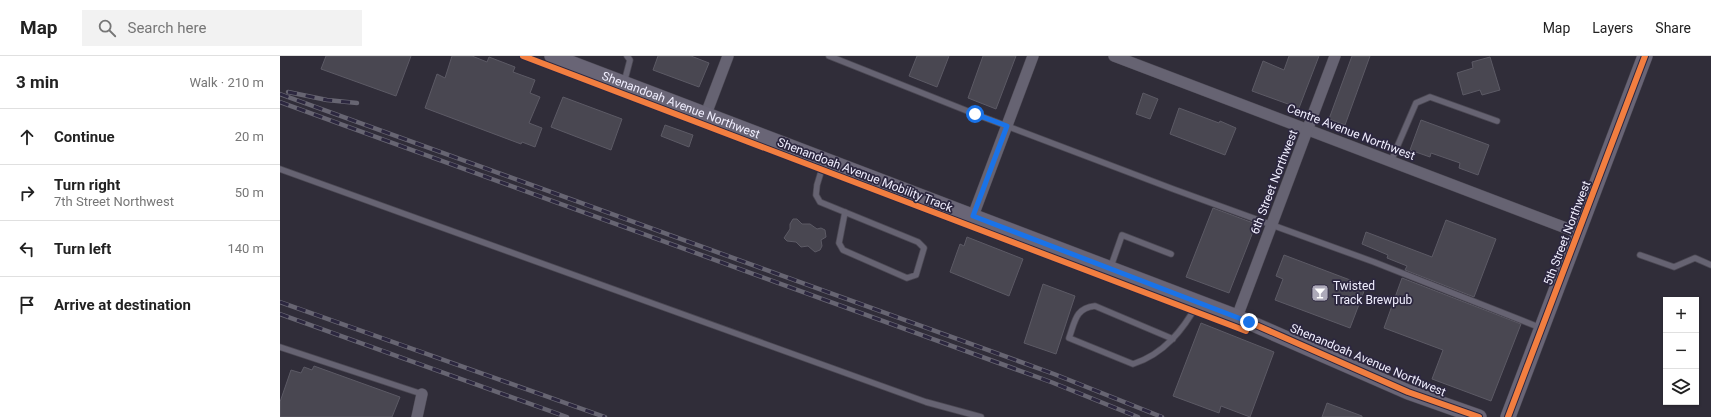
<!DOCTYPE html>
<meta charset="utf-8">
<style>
:root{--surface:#fff;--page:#f2f2f2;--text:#222;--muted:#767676;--line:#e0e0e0}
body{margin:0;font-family:Roboto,sans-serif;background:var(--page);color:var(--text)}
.controls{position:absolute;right:12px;bottom:12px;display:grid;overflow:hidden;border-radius:0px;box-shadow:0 1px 3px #0004}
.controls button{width:36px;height:36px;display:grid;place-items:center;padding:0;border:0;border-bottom:1px solid var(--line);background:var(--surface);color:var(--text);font:20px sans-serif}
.stop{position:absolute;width:12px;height:12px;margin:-9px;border:3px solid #1a73e8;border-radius:50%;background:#fff}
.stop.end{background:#1a73e8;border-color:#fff;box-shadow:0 1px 4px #0008}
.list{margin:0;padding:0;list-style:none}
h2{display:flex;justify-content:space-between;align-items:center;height:52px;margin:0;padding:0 16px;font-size:17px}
h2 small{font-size:13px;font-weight:400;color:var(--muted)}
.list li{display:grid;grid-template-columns:26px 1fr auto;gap:12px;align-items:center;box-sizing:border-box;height:56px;padding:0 16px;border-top:1px solid var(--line)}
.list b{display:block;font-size:15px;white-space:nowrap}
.list p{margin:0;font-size:13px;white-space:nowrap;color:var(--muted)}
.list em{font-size:13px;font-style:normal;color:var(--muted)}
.icon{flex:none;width:22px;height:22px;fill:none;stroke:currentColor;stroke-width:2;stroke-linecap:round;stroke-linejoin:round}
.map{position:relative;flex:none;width:1431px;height:361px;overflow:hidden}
header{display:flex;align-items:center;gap:24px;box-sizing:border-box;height:56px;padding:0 20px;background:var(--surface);border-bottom:1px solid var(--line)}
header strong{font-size:19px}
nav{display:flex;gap:22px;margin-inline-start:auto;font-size:14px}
.search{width:280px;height:36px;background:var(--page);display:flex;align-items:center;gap:10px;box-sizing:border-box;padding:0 14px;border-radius:0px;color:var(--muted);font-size:15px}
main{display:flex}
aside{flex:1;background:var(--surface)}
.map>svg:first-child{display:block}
</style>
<header>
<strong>Map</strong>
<div class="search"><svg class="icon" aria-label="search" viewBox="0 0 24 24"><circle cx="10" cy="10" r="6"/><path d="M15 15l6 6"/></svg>Search here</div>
<nav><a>Map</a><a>Layers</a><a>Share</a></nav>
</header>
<main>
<aside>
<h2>3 min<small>Walk · 210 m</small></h2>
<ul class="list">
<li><svg class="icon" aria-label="ahead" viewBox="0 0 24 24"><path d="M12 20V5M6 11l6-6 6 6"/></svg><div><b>Continue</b></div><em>20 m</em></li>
<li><svg class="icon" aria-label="right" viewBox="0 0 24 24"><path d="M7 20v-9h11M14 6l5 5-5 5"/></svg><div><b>Turn right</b><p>7th Street Northwest</p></div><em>50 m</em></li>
<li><svg class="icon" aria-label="left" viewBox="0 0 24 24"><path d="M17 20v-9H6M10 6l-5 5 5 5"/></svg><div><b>Turn left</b></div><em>140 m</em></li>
<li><svg class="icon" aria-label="arrive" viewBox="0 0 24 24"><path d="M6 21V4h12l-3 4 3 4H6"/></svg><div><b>Arrive at destination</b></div></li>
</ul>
</aside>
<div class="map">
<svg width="1431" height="361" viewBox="0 0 1431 361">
<rect width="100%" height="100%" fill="#302d39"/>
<g fill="#494751" stroke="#5c5a65">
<polygon points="46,0 131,0 116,40 41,13"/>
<polygon points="172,0 192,0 207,6 209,1 235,11 233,16 255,24 250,37 260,41 249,67 262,72 255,91 242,86 241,88 145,52 157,18 165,22"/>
<polygon points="378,0 411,0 429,7 419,31 373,14"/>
<polygon points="637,0 669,0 657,31 629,20"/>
<polygon points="703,0 736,0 716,53 688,42"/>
<polygon points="1009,0 1039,0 1019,52 972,35 983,5 1004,14"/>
<polygon points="1072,0 1090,0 1065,69 1049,63"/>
<polygon points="1210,1 1220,34 1202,39 1200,34 1183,39 1177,17 1193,12 1192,6"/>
<polygon points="863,37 878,43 870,63 856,58"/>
<polygon points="283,41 342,63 331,94 271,71"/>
<polygon points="899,52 939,67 940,65 956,72 945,99 890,78"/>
<polygon points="1141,64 1209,89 1198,119 1179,112 1180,107 1151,97 1150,101 1130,94"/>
<polygon points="385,69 413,79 409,91 381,80"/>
<polygon points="933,152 976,168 949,237 906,221"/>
<polygon points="513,163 517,163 522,168 530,168 537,173 541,172 545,174 546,181 541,184 542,190 540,194 535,196 528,190 521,191 516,186 507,185 504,182 510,173 510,168"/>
<polygon points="1166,164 1216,183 1194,241 1125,214 1127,210 1107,202 1108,199 1082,188 1086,176 1152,201"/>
<polygon points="687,181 743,203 729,240 670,216 680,188 684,190"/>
<polygon points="1004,199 1086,230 1070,272 995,244 1003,223 996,220"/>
<polygon points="1122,222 1241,268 1211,345 1152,323 1163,294 1104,272"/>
<polygon points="763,228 795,240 776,298 744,287"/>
<polygon points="921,267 994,296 970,361 941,350 939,357 893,340"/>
<polygon points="34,310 120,341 112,361 0,361 0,346 11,314 21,317 24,311 32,314"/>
<polygon points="1047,347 1082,360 1082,361 1042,361"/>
</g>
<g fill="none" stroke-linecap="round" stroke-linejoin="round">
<g stroke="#4c4954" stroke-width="7">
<g id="lane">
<polyline points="549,0 695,58 893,133 1094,206 1261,272"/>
<polyline points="344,27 350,4 347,0"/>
<polyline points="1111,105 1136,47 1150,41 1217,65"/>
<polyline points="544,106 537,129 536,139 540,146 638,186 644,192 636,219 627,222 563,194 559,187 565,156"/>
<polyline points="0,113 646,346 701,361"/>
<polyline points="1360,199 1394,211 1415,202 1431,209"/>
<polyline points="830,213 842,179 891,198"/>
<path d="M893 283 815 250C795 252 795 266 789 282L853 308C884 298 903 274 918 247"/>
<polyline points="0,291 142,338"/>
</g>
</g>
<g stroke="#4c4954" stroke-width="12">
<g id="street">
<polyline points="834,0 1299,177"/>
<polyline points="426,58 448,0"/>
<polyline points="693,160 753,0"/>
<polyline points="957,261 1055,0"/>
<polyline points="137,361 142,338"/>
</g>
</g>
<g stroke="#4c4954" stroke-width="16">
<g id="secondary">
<path id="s1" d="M272 0 957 261 1128 336 1199 361"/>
<polyline points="1228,361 1365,0"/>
</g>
</g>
<use href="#lane" stroke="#666372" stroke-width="5.5"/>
<use href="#street" stroke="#666372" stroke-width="11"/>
<use href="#secondary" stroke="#696576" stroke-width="15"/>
<g stroke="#676572" stroke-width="4.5">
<g id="rail">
<polyline points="8,36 47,44 77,47"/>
<polyline points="0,38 774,318 882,361"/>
<polyline points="0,46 771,326 858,361"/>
<polyline points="0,246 325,361"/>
<polyline points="0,258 287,361"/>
</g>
</g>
<use href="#rail" stroke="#2c273f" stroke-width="3" stroke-dasharray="9" stroke-linecap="butt"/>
<g stroke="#2c273f" stroke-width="8">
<g id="cycleway">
<polyline points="243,0 966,275"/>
<polyline points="969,266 1128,336 1199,361"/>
<polyline points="1228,361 1365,0"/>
</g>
</g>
<use href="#cycleway" stroke="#f27e40" stroke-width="6"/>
</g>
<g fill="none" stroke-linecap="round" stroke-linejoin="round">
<polyline stroke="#1a73e8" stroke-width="5" points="695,58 727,70 693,160 969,266"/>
</g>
<defs>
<g id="bar-square" transform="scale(0.9)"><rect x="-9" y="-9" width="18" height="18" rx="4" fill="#adaab9" stroke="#2c273f"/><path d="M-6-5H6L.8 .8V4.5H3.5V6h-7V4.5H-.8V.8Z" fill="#fff"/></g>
</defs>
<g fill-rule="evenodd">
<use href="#bar-square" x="1040" y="237"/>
</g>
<g text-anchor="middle" stroke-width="3.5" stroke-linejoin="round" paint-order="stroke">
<g font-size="12" fill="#f0eefe" stroke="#2c273f">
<text dy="4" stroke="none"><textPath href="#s1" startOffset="138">Shenandoah Avenue Northwest</textPath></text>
<text transform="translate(1071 76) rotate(21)" y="4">Centre Avenue Northwest</text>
<text transform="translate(585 119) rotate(21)" y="4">Shenandoah Avenue Mobility Track</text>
<text transform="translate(994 126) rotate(-69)" y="4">6th Street Northwest</text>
<text transform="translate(1287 177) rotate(-69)" y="4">5th Street Northwest</text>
<text transform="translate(1088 304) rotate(23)" y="4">Shenandoah Avenue Northwest</text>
</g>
<g font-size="12" fill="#f0eefe" stroke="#2c273f" text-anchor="start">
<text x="1053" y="234">Twisted<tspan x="1053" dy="14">Track Brewpub</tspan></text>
</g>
</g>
</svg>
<div class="controls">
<button>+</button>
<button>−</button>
<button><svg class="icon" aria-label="layers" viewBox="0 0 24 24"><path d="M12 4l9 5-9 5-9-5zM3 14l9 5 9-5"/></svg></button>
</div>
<div class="stop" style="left:695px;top:58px"></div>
<div class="stop end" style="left:969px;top:266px"></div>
</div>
</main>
